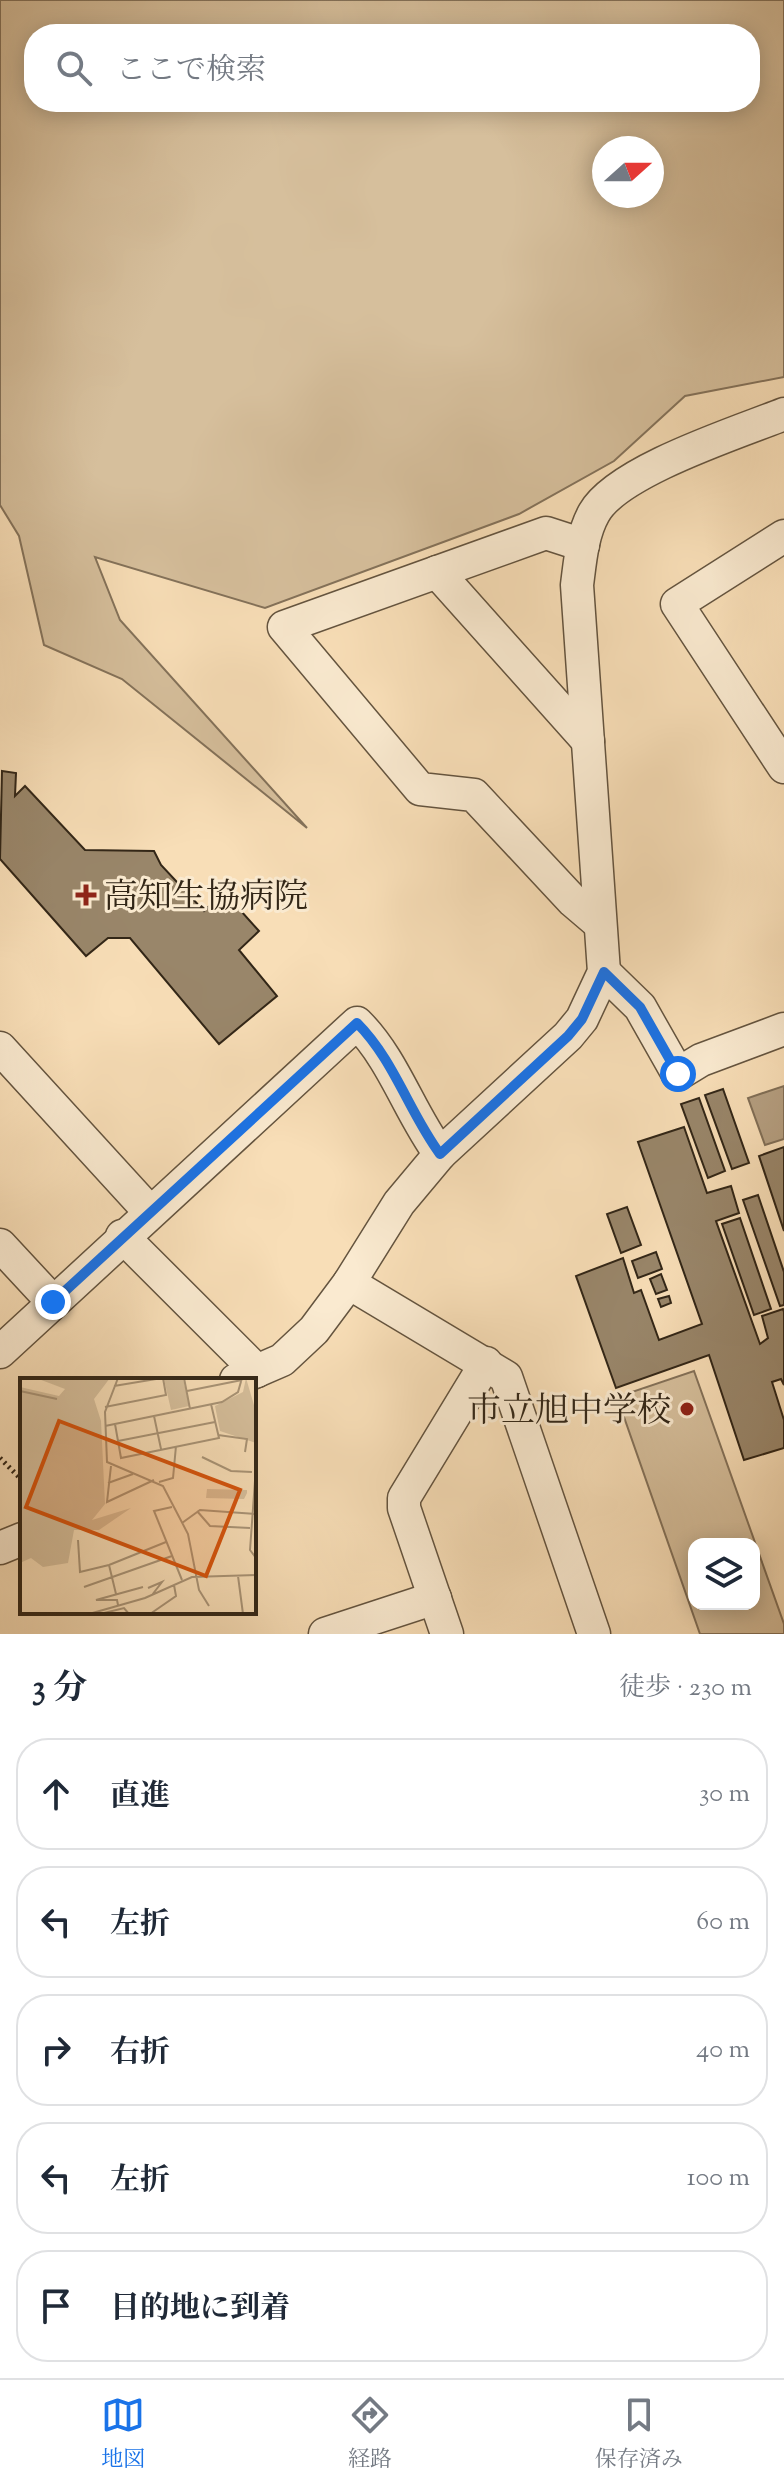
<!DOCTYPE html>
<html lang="ja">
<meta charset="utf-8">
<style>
:root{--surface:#fff;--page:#f2f2f3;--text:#1f2937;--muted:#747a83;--line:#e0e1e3;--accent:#1a73e8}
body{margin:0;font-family:"Sorts Mill Goudy","Noto Serif JP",serif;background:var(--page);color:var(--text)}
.controls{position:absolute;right:24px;bottom:24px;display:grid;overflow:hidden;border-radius:16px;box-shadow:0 4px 20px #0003}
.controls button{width:72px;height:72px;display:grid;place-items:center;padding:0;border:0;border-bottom:2px solid var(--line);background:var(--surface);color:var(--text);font:40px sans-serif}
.compass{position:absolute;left:592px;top:136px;width:72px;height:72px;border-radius:50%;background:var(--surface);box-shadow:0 4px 20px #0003;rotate:69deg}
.stop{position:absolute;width:24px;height:24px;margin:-18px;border:6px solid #1a73e8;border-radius:50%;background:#fff}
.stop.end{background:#1a73e8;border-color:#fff;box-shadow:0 2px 8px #0008}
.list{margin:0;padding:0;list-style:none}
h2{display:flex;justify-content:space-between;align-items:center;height:104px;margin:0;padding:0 32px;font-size:34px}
h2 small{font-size:26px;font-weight:400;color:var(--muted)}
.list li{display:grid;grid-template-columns:52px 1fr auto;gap:24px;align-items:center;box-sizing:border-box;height:112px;margin:0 16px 16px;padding:0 16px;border:2px solid var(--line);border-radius:32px}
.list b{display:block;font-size:30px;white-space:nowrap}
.list em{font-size:26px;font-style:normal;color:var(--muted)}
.icon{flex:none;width:44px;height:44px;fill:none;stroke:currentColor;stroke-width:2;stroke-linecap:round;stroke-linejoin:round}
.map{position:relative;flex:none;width:784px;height:1634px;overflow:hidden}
.search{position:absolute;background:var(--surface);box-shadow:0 4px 20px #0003;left:24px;right:24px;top:24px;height:88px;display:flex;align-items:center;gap:20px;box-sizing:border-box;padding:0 28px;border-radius:32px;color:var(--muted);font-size:30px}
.sheet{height:744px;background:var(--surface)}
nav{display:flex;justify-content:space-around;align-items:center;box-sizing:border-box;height:112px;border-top:2px solid var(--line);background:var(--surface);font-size:22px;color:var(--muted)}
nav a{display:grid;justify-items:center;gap:4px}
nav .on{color:var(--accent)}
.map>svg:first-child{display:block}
</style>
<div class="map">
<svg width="784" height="1634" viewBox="0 0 784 1634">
<rect width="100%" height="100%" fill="#f8deb7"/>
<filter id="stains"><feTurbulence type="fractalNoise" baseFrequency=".0025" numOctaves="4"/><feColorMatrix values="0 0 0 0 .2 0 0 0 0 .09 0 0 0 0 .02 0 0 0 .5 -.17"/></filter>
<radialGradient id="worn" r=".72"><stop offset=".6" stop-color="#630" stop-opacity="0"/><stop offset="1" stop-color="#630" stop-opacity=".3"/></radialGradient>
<g fill="#d6bf9c" stroke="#84725a" stroke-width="2" fill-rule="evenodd">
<path d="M0 0H784V377L685 396 614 461 519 514 265 608 95 557 120 620 307 828 122 679 44 645 19 536 0 505ZM34 34H750V102H34ZM604 148H652V196H604Z"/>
<path d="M694 1371 784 1624V1634H700L617 1397ZM694 1544H754V1604H694Z"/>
</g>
<polygon fill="#b59f81" stroke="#816f57" stroke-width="2" points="784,1086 784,1139 765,1145 748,1098"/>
<g fill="#99866a" stroke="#322617" stroke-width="2">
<polygon points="2,771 16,773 15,796 25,786 85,850 154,851 161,865 204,911 224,892 259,931 239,950 277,996 219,1044 130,938 108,938 86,956 0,859"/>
<polygon points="723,1089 749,1163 732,1169 705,1095"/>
<polygon points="699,1098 725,1171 708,1178 681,1104"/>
<polygon points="684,1127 707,1193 731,1186 739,1213 716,1221 760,1344 768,1338 762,1316 783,1309 784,1312 784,1385 781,1379 772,1382 784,1420 784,1448 744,1460 709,1355 616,1388 576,1276 623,1258 634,1293 641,1290 659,1340 702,1324 638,1142"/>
<polygon points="784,1147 784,1231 759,1156"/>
<polygon points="758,1195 784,1272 784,1305 780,1306 743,1200"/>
<polygon points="627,1207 641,1245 621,1253 607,1214"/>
<polygon points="740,1218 771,1309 754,1315 722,1224"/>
<polygon points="656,1252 662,1269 638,1278 632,1261"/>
<polygon points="661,1274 667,1290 656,1294 650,1279"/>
<polygon points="669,1296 671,1303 661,1307 658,1299"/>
</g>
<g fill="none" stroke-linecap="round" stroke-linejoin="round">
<g stroke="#64543f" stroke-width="35">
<g id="minor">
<polyline points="784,536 677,604 784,767"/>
<polyline points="583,545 546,533 284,627 420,789 474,795 573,901 600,924"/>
<polyline points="437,572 588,741"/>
<polyline points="604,972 640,1007 678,1074 701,1060 784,1029"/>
<polyline points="0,1048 149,1211"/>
<polyline points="122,1236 257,1371"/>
<polyline points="0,1245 53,1302"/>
<polyline points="349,1283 506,1377 594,1634"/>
<path d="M0 1352 357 1023C394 1060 409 1112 440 1154"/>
<path d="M236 1380 282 1360 314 1330 349 1283 399 1203 440 1154 568 1036 582 1019 604 972 577 585C580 562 582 534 594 513 617 471 739 432 784 414"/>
<polyline points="0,1548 22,1539"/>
<polyline points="325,1634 435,1598"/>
<polyline points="447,1634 404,1508 404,1498 486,1363"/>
</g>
</g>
<polyline stroke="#322617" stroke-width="5" stroke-dasharray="2 4" stroke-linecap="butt" points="0,1458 22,1480"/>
<use href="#minor" stroke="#faead0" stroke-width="32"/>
</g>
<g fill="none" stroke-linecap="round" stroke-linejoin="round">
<path stroke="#1a73e8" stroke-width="10" d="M53 1302 357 1023C394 1060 409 1112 440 1154L568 1036 582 1019 604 972 640 1007 678 1074"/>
</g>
<g fill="#8f2418" stroke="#faead0" stroke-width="3">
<path d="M82 883h8v8h8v8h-8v8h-8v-8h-8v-8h8z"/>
<circle cx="687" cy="1409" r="8"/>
</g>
<g text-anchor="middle" stroke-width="6" stroke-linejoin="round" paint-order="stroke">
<g font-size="34" fill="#322617" stroke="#faead0" text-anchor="start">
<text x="104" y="907">高知生協病院</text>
<text x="671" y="1421" text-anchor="end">市立旭中学校</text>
</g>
</g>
<g transform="translate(20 1378)">
<rect width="236" height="236" fill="#f8deb7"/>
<path d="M16 0H90L74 21 81 43 85 126 72 142 111 130 79 152H54L48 185 23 189 11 180 0 185V9L39 18 45 11ZM163 0 169 28 151 32 144 1ZM226 0 236 34V65L200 53 195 28 223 14ZM187 111 227 112V115L224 121 186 120Z" fill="#d6bf9c"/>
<path fill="none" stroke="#a99477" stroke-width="2" d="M98 0 85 34 87 84 143 108 168 156 179 212 189 228M164 0 170 31M94 8 142 0M0 13 37 21M167 13 222 2M85 29 146 17 143 0M134 38 141 71M95 46 101 80 199 60 191 26M85 48 202 24 218 14 222 0M198 57 227 61 225 74M98 63 195 44M182 79 211 93 232 94M91 88 87 124 134 102M236 89 230 172 236 180M139 104 153 100 156 68M88 105 113 96M152 129 134 133 162 202M177 133 190 148 230 150M162 145 180 132 236 136M58 162 60 194 89 187 96 216M89 187 146 164M218 198 223 236M64 209 152 178M128 210 142 204 132 217M98 227 97 222H76L123 209M69 236 125 220 172 199 236 197M80 236 104 230 109 236M130 236 156 218 154 207"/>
<path fill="#d6540d" fill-opacity="0.15" stroke="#d6540d" stroke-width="4" d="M39 43 220 112 186 198 6 129Z"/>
<rect width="236" height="236" fill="none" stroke="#322617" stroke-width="4"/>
</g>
<rect width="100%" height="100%" filter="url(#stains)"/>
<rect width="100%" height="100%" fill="url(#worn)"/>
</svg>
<div class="controls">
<button><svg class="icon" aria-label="layers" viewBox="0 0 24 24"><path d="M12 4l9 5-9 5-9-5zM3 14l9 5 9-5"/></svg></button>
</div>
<svg class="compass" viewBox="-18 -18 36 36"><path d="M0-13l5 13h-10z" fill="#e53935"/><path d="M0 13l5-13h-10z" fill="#747a83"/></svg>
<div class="stop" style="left:678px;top:1074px"></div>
<div class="stop end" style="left:53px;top:1302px"></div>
<div class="search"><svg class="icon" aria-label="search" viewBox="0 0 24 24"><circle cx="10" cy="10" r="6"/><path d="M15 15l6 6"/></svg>ここで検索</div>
</div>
<section class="sheet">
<h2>3 分<small>徒歩 · 230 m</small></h2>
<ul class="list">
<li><svg class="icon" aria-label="ahead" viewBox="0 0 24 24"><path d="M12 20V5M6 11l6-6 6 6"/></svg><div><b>直進</b></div><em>30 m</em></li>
<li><svg class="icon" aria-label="left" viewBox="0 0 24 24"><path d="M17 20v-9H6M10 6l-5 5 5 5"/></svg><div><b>左折</b></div><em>60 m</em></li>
<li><svg class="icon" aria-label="right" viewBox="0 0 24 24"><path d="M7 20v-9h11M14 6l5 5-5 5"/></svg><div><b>右折</b></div><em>40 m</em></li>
<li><svg class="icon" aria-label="left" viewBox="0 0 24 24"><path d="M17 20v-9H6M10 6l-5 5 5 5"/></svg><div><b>左折</b></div><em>100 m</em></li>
<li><svg class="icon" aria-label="arrive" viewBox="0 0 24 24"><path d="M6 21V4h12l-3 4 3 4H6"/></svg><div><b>目的地に到着</b></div></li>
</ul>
</section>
<nav>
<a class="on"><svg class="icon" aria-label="map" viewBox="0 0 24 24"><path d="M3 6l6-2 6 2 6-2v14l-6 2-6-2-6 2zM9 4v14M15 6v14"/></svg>地図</a>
<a><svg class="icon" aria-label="directions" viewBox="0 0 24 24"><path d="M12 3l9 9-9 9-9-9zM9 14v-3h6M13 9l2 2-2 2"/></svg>経路</a>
<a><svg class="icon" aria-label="saved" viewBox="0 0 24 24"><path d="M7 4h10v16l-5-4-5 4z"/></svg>保存済み</a>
</nav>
